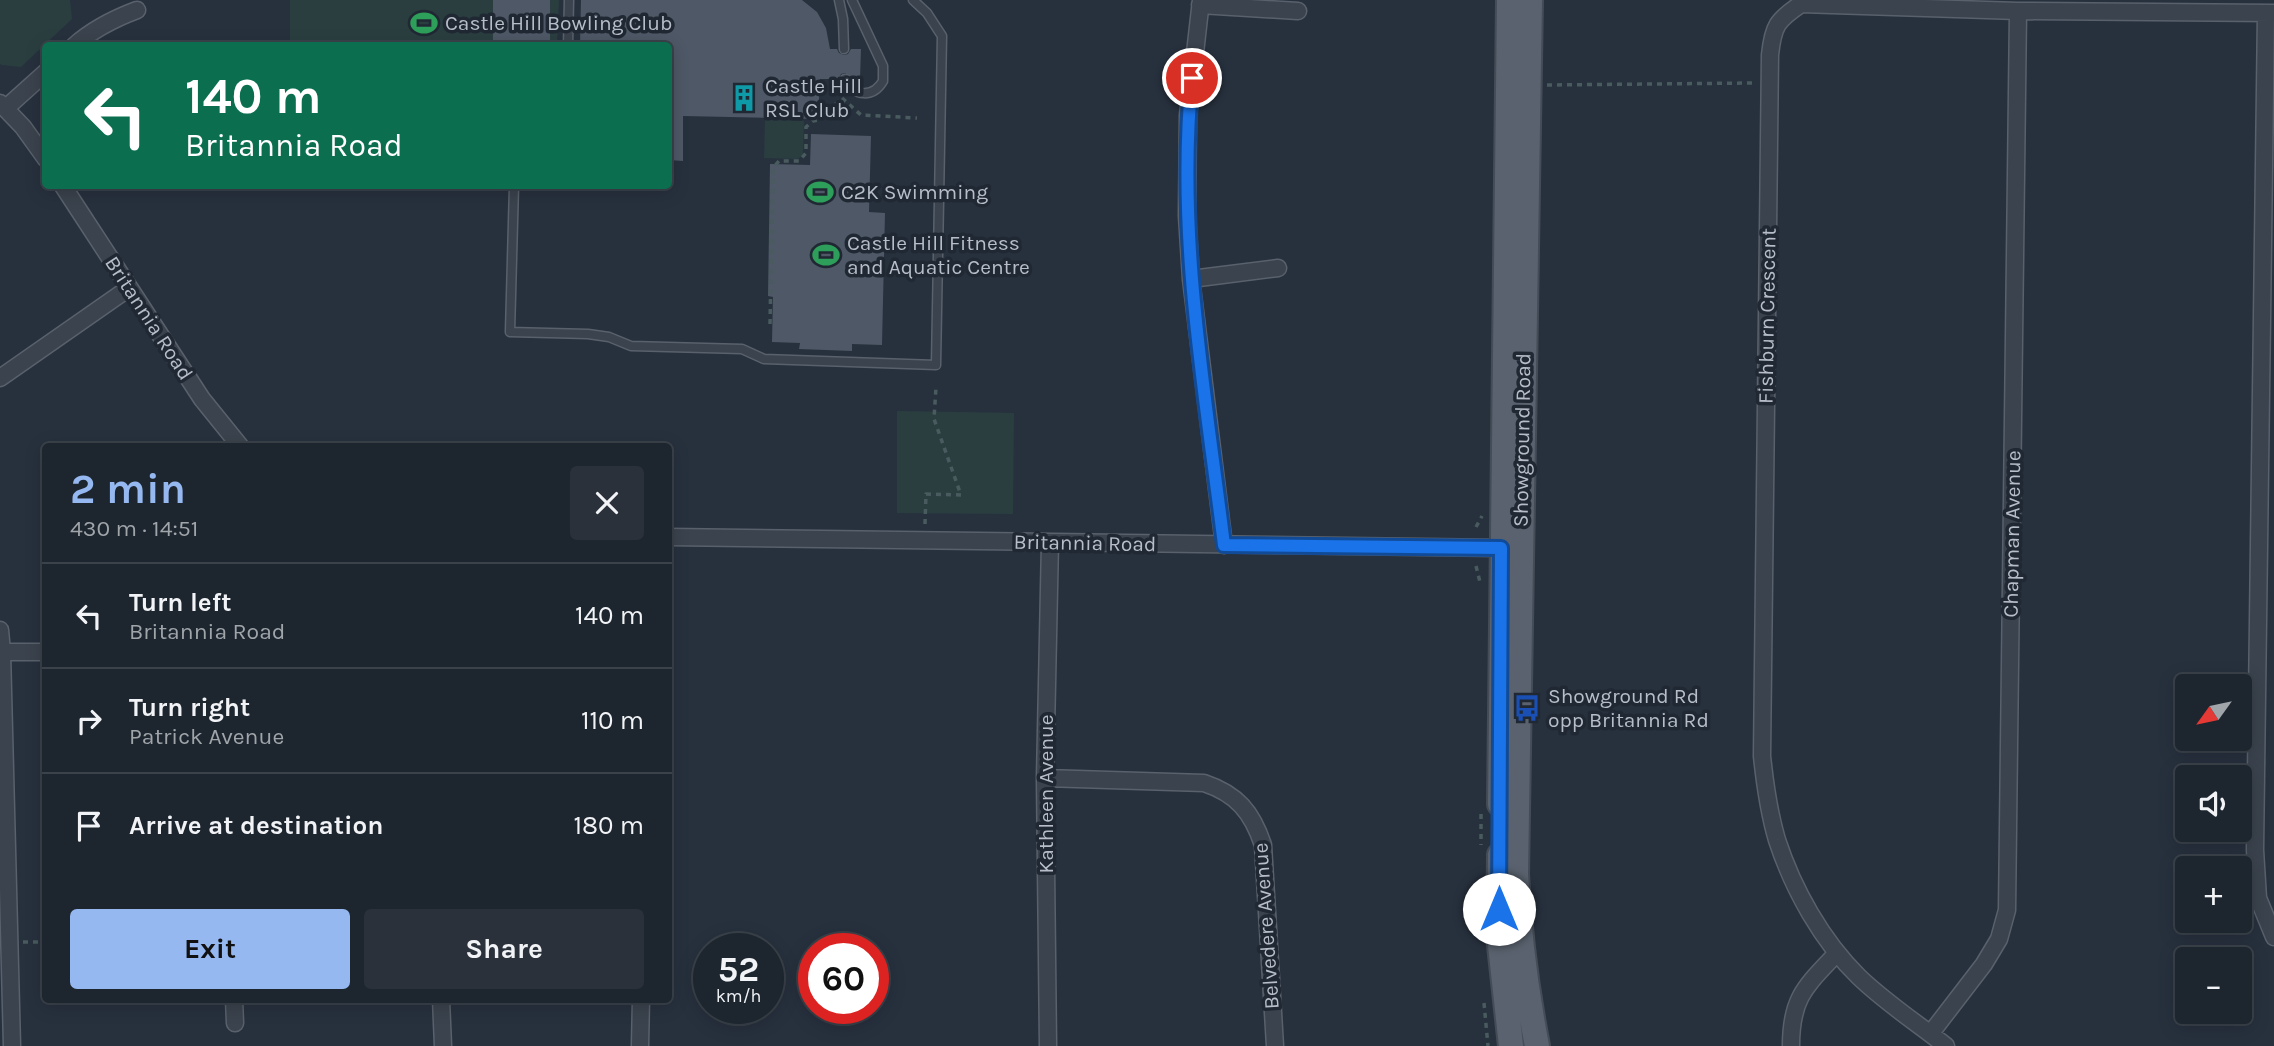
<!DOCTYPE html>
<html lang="en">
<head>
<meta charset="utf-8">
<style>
	:root { --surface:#1d252e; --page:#2a313a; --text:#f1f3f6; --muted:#a0a5aa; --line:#3b424a; --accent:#95b8f0 }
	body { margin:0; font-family:Karla,sans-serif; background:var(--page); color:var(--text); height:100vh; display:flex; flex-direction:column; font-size:26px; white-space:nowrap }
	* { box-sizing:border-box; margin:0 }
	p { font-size:23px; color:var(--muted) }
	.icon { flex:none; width:38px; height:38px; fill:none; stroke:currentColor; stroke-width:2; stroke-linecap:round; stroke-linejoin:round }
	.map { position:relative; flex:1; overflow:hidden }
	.panel { position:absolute; left:42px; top:443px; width:630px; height:560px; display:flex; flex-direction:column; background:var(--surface); border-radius:7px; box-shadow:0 4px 18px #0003,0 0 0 2px var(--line) }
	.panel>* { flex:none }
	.guide { position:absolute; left:42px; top:42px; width:630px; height:147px; border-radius:7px; box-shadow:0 4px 18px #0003,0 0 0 2px var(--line); background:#0b6e4f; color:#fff; overflow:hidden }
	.needle { width:46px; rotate:237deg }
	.buttons { position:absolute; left:2175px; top:674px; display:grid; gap:14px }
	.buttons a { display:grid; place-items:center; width:77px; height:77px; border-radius:7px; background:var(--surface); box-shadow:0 4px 18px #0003,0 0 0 2px var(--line); font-size:35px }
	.speed { position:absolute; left:693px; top:933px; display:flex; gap:14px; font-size:35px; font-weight:700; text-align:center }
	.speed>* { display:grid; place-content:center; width:91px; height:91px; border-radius:50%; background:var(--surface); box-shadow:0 4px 18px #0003,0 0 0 2px var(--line); line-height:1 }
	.speed small { font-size:18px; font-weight:400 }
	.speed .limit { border:10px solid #d22; background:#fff; color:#111 }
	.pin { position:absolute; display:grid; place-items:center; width:60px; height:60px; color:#fff; margin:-30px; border:4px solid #fff; border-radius:50%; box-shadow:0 2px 7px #0007 }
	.me { position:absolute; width:77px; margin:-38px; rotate:0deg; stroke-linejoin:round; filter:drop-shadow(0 0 5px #0008) }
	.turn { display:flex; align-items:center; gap:24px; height:147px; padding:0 28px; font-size:32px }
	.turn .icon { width:91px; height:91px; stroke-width:2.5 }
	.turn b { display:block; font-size:49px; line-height:60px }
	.round { display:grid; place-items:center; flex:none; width:74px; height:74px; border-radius:7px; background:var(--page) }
	.overview { display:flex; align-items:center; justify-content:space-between; height:119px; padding:0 28px }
	h1 { font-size:42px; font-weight:700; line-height:52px; color:var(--accent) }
	.primary-button { display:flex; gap:14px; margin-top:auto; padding:14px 28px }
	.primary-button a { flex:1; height:80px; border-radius:7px; background:var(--accent); color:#111; font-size:28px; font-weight:700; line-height:80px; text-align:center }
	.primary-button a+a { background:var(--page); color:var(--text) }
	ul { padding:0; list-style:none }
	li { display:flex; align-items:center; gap:21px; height:105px; padding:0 28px; border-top:2px solid var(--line) }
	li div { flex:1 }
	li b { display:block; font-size:26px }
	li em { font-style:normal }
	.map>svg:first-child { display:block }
</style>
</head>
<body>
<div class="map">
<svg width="2274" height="1046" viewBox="0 0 2274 1046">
	<rect width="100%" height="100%" fill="#27313e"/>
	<!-- green -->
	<path fill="#2a3e40" d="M 0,0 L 70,0 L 72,19 L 21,67 L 2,65 L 0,64 Z
		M 290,0 L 559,0 L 557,45 L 290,46 Z
		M 765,120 L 804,121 L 803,154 L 798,159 L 764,158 Z
		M 897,411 L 1014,413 L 1013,514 L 897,513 Z"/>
	<!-- building -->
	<path fill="#4e5866" d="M 493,0 L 550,0 L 550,46 L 493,46 Z
		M 581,0 L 802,0 L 817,12 L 826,28 L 830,49 L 837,49 L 839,53 L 844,55 L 848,54 L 851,49 L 861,49 L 860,79 L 853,79 L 845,73 L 841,74 L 839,79 L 820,79 L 818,119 L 683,116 L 683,161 L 668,160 L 668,46 L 580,46 Z
		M 811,134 L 871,136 L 869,212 L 885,213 L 882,345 L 852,344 L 852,351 L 799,349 L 800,343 L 772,342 L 773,297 L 768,296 L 770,164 L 810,165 Z"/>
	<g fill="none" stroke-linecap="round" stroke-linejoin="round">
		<defs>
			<path id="service" d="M 839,0 L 843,19 L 844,49
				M 568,46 L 569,0
				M 845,79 C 854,97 873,98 883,81 L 883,66 L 852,0
				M 514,186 L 510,332 L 588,334 L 609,337 L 631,346 L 742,349 L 764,359 L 936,365 L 942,36 L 927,13 L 913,0"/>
			<path id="minor" d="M 1201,0 L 1188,115 L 1187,216 L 1191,279 L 1224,545
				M 1200,5 L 1298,11
				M 2266,13 L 2255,850 L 2258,898 L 2274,937
				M 74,46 C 93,29 113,19 137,10
				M 0,103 L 23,127 L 46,159
				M 6,108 L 46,72
				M 63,186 L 202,399 L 240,446
				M 1191,279 L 1278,268
				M 0,378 L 129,288
				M 668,537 L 1501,548
				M 0,630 L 2,652 L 12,1046
				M 2,652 L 46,652
				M 1045,778 L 1204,783 C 1237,794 1252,812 1263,845 L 1275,1046
				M 234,999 L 235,1023
				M 441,999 L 443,1046
				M 1931,1033 L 1984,964 L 1999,939 L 2007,910 L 2018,11
				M 640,1046 L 641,999
				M 1048,1046 L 1045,778 L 1050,542
				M 1791,1046 C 1791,997 1806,986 1837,953
				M 1946,1046 C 1917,1023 1886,1003 1859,977 C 1822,941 1793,889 1777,840 C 1769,813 1765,785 1762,756 L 1770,55 C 1773,26 1777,20 1801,4 L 2018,11 L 2274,13"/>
			<path id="primary" d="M 1530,0 L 1516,874 C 1519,933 1526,989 1537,1046
				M 1500,804 L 1509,0
				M 1500,855 L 1499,936 L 1511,1046"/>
		</defs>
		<!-- service casing -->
		<use href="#service" stroke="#59616c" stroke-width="11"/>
		<!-- minor casing -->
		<use href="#minor" stroke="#59616c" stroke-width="19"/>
		<!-- primary casing -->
		<use href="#primary" stroke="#444c57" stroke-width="28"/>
		<!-- path -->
		<path stroke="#495b5e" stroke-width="3.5" stroke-dasharray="5 5" stroke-linecap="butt" d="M 1547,85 L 1753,83
			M 842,98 L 861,115 L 917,118
			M 770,324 L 773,168 L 779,161 L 799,161 L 806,153 L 806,127 L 813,121 L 818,120 L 842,98
			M 925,524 L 926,494 L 961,495 L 934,419 L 936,387
			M 1476,527 L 1482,516
			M 1476,566 L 1480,582
			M 1481,814 L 1481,845
			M 23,942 L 46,942
			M 1484,1003 L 1488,1046"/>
		<!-- service -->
		<use href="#service" stroke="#3b434e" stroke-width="8"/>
		<!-- minor -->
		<use href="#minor" stroke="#3b434e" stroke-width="16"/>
		<!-- primary -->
		<use href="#primary" stroke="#59626e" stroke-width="24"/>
	</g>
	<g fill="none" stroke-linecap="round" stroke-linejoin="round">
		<defs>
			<path id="route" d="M 1192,78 C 1176,234 1205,390 1224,545 L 1501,548 L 1499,909"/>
		</defs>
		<!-- route casing -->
		<use href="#route" stroke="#114b97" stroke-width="18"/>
		<!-- route -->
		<use href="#route" stroke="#1a73e8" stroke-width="12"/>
	</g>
	<!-- icons -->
	<defs>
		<symbol id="stadium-bare" viewBox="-9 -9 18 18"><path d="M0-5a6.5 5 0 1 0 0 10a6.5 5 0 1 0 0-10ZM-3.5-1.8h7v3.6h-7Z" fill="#2e9e5b" stroke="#202833" stroke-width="2.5" paint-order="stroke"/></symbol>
		<symbol id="building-bare" viewBox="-9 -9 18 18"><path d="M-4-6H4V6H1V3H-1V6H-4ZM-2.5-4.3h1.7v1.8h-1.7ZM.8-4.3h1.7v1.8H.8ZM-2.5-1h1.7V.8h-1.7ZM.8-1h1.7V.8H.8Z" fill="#0f9aa8" stroke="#202833" stroke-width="2.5" paint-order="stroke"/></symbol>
		<symbol id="bus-bare" viewBox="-9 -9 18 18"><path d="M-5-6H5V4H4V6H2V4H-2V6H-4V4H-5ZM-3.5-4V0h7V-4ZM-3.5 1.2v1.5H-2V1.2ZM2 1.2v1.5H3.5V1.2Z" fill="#1a4fb4" stroke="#202833" stroke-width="2.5" paint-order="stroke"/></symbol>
	</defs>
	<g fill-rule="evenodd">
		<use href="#stadium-bare" x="405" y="4" width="38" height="38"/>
		<use href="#building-bare" x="725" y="79" width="38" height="38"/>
		<use href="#stadium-bare" x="801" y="173" width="38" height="38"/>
		<use href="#stadium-bare" x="807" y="236" width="38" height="38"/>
		<use href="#bus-bare" x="1508" y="689" width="38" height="38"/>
	</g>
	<g text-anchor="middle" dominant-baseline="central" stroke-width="7" stroke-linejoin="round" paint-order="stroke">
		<!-- poi labels -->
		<g font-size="21" fill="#b7bec9" stroke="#202833" text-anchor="start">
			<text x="445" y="23">Castle Hill Bowling Club</text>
			<text x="765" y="86">Castle Hill<tspan x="765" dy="24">RSL Club</tspan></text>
			<text x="841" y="192">C2K Swimming</text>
			<text x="847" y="243">Castle Hill Fitness<tspan x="847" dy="24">and Aquatic Centre</tspan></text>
			<text x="1548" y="696">Showground Rd<tspan x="1548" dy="24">opp Britannia Rd</tspan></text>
		</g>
		<!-- street labels -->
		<g font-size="21" fill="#b7bec9" stroke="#202833">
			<text transform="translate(1767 316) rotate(-89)">Fishburn Crescent</text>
			<text transform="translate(149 318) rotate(57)">Britannia Road</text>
			<text transform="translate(1522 440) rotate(-89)">Showground Road</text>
			<text transform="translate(2012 534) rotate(-89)">Chapman Avenue</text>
			<text transform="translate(1085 543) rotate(1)">Britannia Road</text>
			<text transform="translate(1046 794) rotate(-90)">Kathleen Avenue</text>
			<text transform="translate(1266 926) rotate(-94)">Belvedere Avenue</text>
		</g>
	</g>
</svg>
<div class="buttons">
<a><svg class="needle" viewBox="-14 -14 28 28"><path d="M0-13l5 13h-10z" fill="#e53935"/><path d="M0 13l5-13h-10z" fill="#a0a5aa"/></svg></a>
<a><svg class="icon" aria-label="sound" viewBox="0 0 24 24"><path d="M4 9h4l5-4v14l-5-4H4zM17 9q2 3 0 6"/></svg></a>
<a>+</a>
<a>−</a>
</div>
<div class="speed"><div>52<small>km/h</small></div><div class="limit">60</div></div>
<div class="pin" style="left:1192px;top:78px;background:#d93025"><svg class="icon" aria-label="arrive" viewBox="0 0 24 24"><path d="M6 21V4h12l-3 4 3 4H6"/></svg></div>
<svg class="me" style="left:1499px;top:909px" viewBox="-20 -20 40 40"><circle r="19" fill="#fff"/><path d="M0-13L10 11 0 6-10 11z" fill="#1a73e8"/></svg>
<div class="guide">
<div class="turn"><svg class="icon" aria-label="left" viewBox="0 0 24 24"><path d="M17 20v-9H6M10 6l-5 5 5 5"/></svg><div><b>140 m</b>Britannia Road</div></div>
</div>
<section class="panel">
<div class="overview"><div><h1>2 min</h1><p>430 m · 14:51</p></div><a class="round"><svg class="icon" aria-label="close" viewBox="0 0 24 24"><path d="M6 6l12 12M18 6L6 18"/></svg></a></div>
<ul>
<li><svg class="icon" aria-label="left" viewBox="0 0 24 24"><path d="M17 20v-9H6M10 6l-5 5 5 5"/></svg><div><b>Turn left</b><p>Britannia Road</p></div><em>140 m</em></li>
<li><svg class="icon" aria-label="right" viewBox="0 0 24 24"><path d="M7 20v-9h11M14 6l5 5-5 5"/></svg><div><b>Turn right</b><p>Patrick Avenue</p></div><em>110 m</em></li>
<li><svg class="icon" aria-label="arrive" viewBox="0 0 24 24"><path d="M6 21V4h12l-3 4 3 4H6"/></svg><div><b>Arrive at destination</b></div><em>180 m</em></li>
</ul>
<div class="primary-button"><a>Exit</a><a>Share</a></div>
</section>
</div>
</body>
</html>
